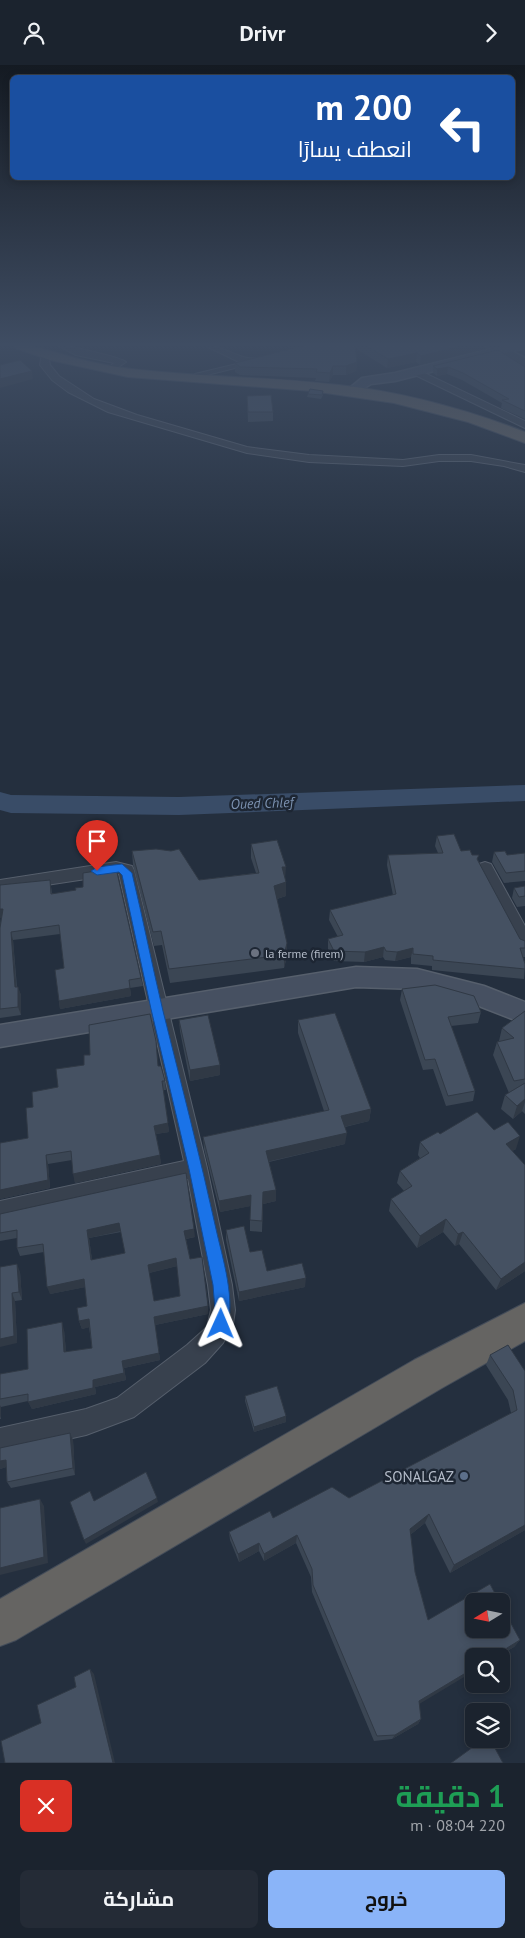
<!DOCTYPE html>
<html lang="ar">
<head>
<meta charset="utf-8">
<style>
	:root { --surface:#1b232e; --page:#242b36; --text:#f1f3f6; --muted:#a0a4aa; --line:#39404a; --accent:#8ab4f8 }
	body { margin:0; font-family:"PT Sans",Cairo,sans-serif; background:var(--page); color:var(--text); direction:rtl; height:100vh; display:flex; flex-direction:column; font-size:19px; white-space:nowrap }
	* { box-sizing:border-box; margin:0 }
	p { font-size:16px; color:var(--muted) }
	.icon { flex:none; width:28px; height:28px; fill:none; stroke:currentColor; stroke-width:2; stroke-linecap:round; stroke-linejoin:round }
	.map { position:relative; height:1698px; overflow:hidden; direction:ltr }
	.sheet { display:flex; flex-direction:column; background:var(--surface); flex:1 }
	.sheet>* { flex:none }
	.banner { position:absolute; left:10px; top:10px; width:505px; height:105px; border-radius:8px; box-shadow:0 2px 8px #0003,0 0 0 1px var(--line); direction:rtl; background:#1a4fa0; color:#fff; overflow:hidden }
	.needle { width:32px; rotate:260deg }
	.tools { position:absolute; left:465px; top:1528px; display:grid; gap:10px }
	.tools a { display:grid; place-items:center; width:45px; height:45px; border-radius:8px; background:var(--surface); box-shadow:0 2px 8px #0003,0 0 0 1px var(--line); font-size:25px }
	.pin { position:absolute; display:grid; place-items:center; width:42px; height:42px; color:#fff; margin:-51px -21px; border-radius:50% 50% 50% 0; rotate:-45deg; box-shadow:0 0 5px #0007 }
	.pin .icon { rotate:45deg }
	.me { position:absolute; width:55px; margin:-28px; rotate:1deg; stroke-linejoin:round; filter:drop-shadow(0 0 4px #0008) }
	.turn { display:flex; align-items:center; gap:18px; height:105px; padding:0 20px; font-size:22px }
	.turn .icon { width:65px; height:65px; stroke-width:2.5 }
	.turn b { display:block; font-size:35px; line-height:42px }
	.round { display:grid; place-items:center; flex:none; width:52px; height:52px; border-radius:8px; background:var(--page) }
	.overview { display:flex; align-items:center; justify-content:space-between; height:85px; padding:0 20px }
	h1 { font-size:30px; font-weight:700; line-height:38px; color:#1e9e55 }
	.cta { display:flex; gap:10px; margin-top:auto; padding:10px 20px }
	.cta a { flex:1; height:58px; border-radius:8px; background:var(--accent); color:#111; font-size:20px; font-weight:700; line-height:58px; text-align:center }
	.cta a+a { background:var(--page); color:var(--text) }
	header { display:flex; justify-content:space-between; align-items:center; height:65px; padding:0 20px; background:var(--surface); font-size:22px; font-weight:700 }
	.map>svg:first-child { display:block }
</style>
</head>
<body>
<header><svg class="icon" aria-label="forward" viewBox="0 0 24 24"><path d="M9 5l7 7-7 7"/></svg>Drivr<svg class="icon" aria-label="person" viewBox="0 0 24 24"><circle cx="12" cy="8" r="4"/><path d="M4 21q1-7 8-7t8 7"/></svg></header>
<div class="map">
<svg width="525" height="1698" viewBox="0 0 525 1698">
	<rect width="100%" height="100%" fill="#242f3e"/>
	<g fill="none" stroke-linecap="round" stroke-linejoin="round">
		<!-- river -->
		<path fill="#394c67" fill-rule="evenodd" d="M 525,720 L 525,736 L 179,750 L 11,748 L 0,745 L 0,727 L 11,730 L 179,732 Z"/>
		<defs>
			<path id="minor" d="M 57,280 C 66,280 120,292 126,297 L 114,305 L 109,302 L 114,298 L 76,290 Z
				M 204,280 C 224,280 242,297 258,293 L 263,296 L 195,313 L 195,309 L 241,298 Z
				M 42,288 L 48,288 L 50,300 L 59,311 L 94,334 L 137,350 L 247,382 L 309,390 L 403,395 L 439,390 L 471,390 L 519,399 L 525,400 L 525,407 L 504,401 L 471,396 L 439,396 L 403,401 L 309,397 L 247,388 L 108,347 L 68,327 L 52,315 L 40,300 Z
				M 416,304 L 525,356 L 525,363 L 413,309 L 413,305 Z
				M 116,797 L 132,801 L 134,805 L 207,1103 L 232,1220 L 235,1245 L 233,1259 L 223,1278 L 205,1298 L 134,1352 L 86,1370 L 0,1389 L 0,1363 L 86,1344 L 117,1333 L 187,1280 L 207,1262 L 211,1245 L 208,1220 L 188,1114 L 0,1156 L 0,1136 L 184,1096 L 119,809 L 0,827 L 0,815 Z
				M 485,797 L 491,799 L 525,861 L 525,885 L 519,883 L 477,803 L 479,799 Z"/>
			<path id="tertiary" d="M 485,280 L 500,280 L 525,293 L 525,302 Z"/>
			<path id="secondary" d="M 507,280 L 525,280 L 525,283 L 395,316 L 371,319 L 353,330 L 346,326 L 362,313 L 395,308 Z
				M 356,902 L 417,904 L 484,921 L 525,937 L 525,959 L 479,941 L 417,924 L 356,922 L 0,982 L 0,960 Z"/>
			<path id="trunk" d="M 13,280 C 31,280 44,284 61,289 C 84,296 108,301 131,304 C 200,312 270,312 339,320 C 403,327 465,344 525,367 L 525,378 L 468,357 L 394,338 L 312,326 L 128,312 L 50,295 L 15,283 Z
				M 525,1238 L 525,1276 L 442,1323 L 16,1575 L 0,1581 L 0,1534 L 414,1295 Z"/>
		</defs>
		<!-- minor casing -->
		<use href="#minor" stroke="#565f6c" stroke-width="2"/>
		<!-- tertiary casing -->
		<use href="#tertiary" stroke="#565f6c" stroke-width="3"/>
		<!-- secondary casing -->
		<use href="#secondary" stroke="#565f6c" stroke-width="3"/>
		<!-- trunk casing -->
		<use href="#trunk" stroke="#434c59" stroke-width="2"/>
		<!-- minor -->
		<use href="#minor" fill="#38414e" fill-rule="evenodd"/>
		<!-- tertiary -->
		<use href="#tertiary" fill="#38414e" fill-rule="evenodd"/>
		<!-- secondary -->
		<use href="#secondary" fill="#465061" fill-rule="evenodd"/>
		<!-- trunk -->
		<use href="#trunk" fill="#656462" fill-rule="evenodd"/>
	</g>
	<!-- wall -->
	<path fill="#3b4654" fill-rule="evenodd" d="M 286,280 L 485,280 L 484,284 L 420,300 L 416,297 L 387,303 L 355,283 L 357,297 L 356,306 L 346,310 L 333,310 L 329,317 L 315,316 L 316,313 L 240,310 L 235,307 L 235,298 L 291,284 Z
		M 433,301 L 525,302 L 525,354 L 501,343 L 502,338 L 462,315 L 447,309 L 437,311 L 433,308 Z
		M 323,326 L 323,330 L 321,334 L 307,332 L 308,329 Z
		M 247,331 L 273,347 L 273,356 L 248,357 Z
		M 437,771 L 461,786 L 472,790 L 478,795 L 520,874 L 525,876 L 525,892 L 523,892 L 525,899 L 524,914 L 432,905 L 432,901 L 411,899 L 411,892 L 395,896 L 385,895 L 383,892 L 364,897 L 334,896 L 328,884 L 328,874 L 338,872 L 329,855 L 330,845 L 393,830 L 387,800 L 388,790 L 438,788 L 435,781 Z
		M 251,779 L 285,815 L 286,831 L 277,834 L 287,891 L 284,903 L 170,918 L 162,880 L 154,881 L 133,800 L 132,786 L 199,815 L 256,808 L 251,793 Z
		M 494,787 L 507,790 L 525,788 L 525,816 L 504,818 L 492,797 Z
		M 50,815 L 52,828 L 141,913 L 143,921 L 130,923 L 131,931 L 60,944 L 59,936 L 64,903 L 60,869 L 13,875 L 17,922 L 21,930 L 21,950 L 0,953 L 0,863 L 1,852 L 0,853 L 0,820 Z
		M 525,821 L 525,841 L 517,842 L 512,833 L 514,823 Z
		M 402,924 L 481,947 L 478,958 L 451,961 L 475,1026 L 473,1036 L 446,1041 L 433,1004 L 423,1005 L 400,935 Z
		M 525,946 L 525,1049 L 522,1046 L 513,1054 L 501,1044 L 505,1030 L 509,1028 L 493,990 L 497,977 L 499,976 L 502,963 Z
		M 179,955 L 220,1000 L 220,1010 L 190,1016 L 180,966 Z
		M 298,955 L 371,1044 L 369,1056 L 345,1062 L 345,1079 L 269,1097 L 276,1125 L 276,1136 L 263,1139 L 262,1167 L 250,1166 L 250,1141 L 220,1147 L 204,1084 L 203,1072 L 324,1046 L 298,968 Z
		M 158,1001 L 165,1016 L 166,1025 L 163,1025 L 169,1067 L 156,1069 L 161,1099 L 75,1118 L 72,1095 L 48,1099 L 50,1123 L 0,1134 L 0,1078 L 28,1073 L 33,1042 L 58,1022 Z
		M 494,1065 L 516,1084 L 512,1086 L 525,1100 L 525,1206 L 496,1225 L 459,1179 L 455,1181 L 443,1167 L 417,1183 L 389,1146 L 391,1134 L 404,1126 L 397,1118 L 400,1106 L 420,1093 L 418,1090 L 420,1077 L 440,1069 Z
		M 0,1149 L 195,1172 L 186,1174 L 190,1194 L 208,1249 L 155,1260 L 160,1295 L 124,1303 L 126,1315 L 95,1322 L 96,1329 L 32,1344 L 28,1336 L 1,1342 L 1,1354 L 0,1354 L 0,1309 L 28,1304 L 64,1265 L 66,1287 L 92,1283 L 89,1262 L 82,1264 L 79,1256 L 87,1241 L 85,1222 L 50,1229 L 44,1187 L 20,1191 L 17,1183 L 17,1173 L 0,1176 ZM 121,1167 L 125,1188 L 92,1195 L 89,1173 ZM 177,1201 L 180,1231 L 154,1236 L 149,1208 Z
		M 226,1165 L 250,1187 L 267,1206 L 305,1222 L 239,1236 L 226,1175 Z
		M 0,1202 L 20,1207 L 22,1235 L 15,1236 L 17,1278 Z
		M 490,1290 L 525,1306 L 525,1465 L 450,1508 L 425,1458 L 410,1470 L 415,1507 L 428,1555 L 520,1575 L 514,1582 L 419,1638 L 421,1654 L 418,1659 L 392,1674 L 374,1676 L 312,1527 L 311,1512 L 296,1478 L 264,1496 L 259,1486 L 239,1497 L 230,1475 L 229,1467 L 273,1453 L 349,1433 L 511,1348 L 508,1335 L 486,1300 Z
		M 245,1331 L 286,1357 L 254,1367 L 245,1336 Z
		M 70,1368 L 73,1375 L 75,1410 L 11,1423 L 7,1417 L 6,1402 L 0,1404 L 0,1383 Z"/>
	<!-- shaded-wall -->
	<path fill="#303945" d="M 292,280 L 308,280 L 292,284 Z
		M 465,280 L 485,280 L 484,284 L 420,300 L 421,291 Z
		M 417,288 L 416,297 L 387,303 L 388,294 Z
		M 357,297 L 356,306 L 346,310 L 346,301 Z
		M 333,301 L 333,310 L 329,317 L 330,308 Z
		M 448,302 L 447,309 L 437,311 L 437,304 Z
		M 32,306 L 33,314 L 0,323 L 0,314 Z
		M 282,802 L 286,802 L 285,815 Z
		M 286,817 L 286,831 L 273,835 L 274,821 Z
		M 0,844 L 3,844 L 5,852 L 0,853 Z
		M 11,867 L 13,875 L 17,930 L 15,922 Z
		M 287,878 L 287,891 L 284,903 L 284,890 Z
		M 384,882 L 383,892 L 364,897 L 365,887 Z
		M 413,883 L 411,892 L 395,896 L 397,887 Z
		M 18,922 L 21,930 L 21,950 L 18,942 Z
		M 130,923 L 131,931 L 60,944 L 59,936 Z
		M 220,1000 L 220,1010 L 190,1016 L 190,1005 Z
		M 525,1034 L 525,1037 L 522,1046 L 513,1054 L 517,1041 Z
		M 371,1044 L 369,1056 L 339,1063 L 341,1051 Z
		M 168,1058 L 169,1067 L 156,1069 L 154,1061 Z
		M 347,1068 L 345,1079 L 266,1097 L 266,1086 Z
		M 520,1071 L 516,1084 L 502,1092 L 506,1079 Z
		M 46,1090 L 48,1099 L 50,1123 L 0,1134 L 0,1125 Z
		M 160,1090 L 161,1099 L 75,1118 L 73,1109 Z
		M 276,1125 L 276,1136 L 263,1139 L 262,1167 L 263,1127 Z
		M 251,1130 L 251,1141 L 220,1147 L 219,1136 Z
		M 446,1154 L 443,1167 L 417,1183 L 420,1171 Z
		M 119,1158 L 121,1166 L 89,1173 L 93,1203 L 91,1195 L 87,1165 Z
		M 194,1164 L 195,1172 L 185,1174 L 184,1166 Z
		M 463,1167 L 459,1179 L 455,1181 L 458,1169 Z
		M 176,1193 L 177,1201 L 149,1208 L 148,1200 Z
		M 525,1197 L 525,1206 L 496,1225 L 501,1214 Z
		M 17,1199 L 20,1207 L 22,1235 L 19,1227 Z
		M 306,1213 L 305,1222 L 239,1236 L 239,1227 Z
		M 84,1214 L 86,1222 L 50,1229 L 47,1222 Z
		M 12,1228 L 15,1236 L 17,1278 L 0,1282 L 0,1274 Z
		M 208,1241 L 208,1249 L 155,1260 L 160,1295 L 124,1303 L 126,1315 L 95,1322 L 96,1329 L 32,1344 L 28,1337 L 93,1315 L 122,1296 L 154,1252 Z
		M 89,1254 L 91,1262 L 82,1264 L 79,1256 Z
		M 62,1257 L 64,1265 L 67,1295 L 64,1287 Z
		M 0,1340 L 1,1342 L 1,1354 L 0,1351 Z
		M 286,1351 L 286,1357 L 254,1367 L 254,1362 Z
		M 70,1368 L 73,1375 L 75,1410 L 73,1403 Z
		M 6,1395 L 10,1401 L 0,1404 L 0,1396 Z
		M 157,1433 L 158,1437 L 86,1479 L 84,1475 Z
		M 40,1434 L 44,1441 L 48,1498 L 0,1510 L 0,1503 Z
		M 429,1449 L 425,1458 L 406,1473 L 410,1464 Z
		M 525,1460 L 525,1465 L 450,1508 L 454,1500 Z
		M 297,1470 L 296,1478 L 264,1496 L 264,1489 Z
		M 259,1478 L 259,1486 L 239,1497 L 238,1489 Z
		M 520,1575 L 514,1582 L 498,1591 L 494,1591 Z
		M 474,1603 L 474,1606 L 416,1641 L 419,1636 Z
		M 90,1604 L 94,1609 L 115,1698 L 113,1698 Z
		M 421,1654 L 418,1659 L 392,1674 L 395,1670 Z"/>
	<!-- building -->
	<path fill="#455162" stroke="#303945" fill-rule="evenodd" d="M 306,280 L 355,280 L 357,297 L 346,301 L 333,301 L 330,308 L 316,307 L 317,304 L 240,302 L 235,298 Z
		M 365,280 L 465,280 L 421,291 L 417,288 L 388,294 Z
		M 498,285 L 525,302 L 525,346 L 502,335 L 509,334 L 463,308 L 448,302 L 437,304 L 433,301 Z
		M 20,295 L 32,306 L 0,314 L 0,300 Z
		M 310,324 L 323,326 L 322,330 L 308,329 Z
		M 271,330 L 273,347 L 248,347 L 247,331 Z
		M 454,769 L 461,786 L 470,785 L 472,790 L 479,790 L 477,794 L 520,874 L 525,876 L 525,883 L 520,883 L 525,899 L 525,904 L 433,895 L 433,891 L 413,889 L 413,883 L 397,887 L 386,886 L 384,882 L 365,887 L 334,886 L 328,874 L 343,870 L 330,845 L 396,829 L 388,790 L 443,788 L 437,771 Z
		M 277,775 L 286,802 L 282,802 L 286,817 L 274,821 L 287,878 L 284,890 L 169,904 L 161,866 L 153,867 L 132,786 L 156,784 L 171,786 L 179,784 L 199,815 L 259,808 L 251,779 Z
		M 505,786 L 507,790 L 525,788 L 525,806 L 506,808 L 494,787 Z
		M 116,803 L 141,913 L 129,915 L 130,923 L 59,936 L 55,905 L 64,903 L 59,860 L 11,867 L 15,922 L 18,922 L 18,942 L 0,944 L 0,863 L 3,844 L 0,844 L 0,820 L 50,815 L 51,829 L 76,825 L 75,823 L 83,822 L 83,808 Z
		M 525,821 L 525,831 L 519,832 L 514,823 Z
		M 435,920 L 474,931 L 481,947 L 448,952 L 475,1026 L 448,1031 L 435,994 L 425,995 L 402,924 Z
		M 525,946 L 525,1014 L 514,1016 L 497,977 L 514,973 L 502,963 Z
		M 335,948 L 371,1044 L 341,1051 L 347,1068 L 266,1086 L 276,1125 L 263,1127 L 262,1156 L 250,1155 L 251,1130 L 219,1136 L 203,1072 L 329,1045 L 298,955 Z
		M 150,949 L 156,976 L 158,1001 L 161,1001 L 165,1016 L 162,1016 L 168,1058 L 154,1061 L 160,1090 L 73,1109 L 71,1086 L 46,1090 L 48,1115 L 0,1125 L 0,1078 L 28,1073 L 26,1043 L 33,1042 L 32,1027 L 58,1022 L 56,1004 L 84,1000 L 84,990 L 90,990 L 89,960 Z
		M 208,950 L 220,1000 L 190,1005 L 179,955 Z
		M 525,1018 L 525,1034 L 517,1041 L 505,1030 Z
		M 477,1047 L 494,1065 L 508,1057 L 520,1071 L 506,1079 L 525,1100 L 525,1197 L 501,1214 L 463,1167 L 458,1169 L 446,1154 L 420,1171 L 391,1134 L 412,1121 L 400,1106 L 429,1088 L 420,1077 L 438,1067 L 440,1069 Z
		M 186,1108 L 194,1164 L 184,1166 L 190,1194 L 202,1192 L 208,1241 L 154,1252 L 159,1288 L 122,1296 L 124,1308 L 93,1315 L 93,1323 L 28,1337 L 28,1329 L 0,1334 L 0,1309 L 28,1304 L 27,1264 L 62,1257 L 64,1287 L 92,1283 L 89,1254 L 79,1256 L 77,1243 L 87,1241 L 84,1214 L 47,1222 L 43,1179 L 17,1183 L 17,1165 L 0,1168 L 0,1149 ZM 119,1158 L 125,1188 L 91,1195 L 87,1165 ZM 176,1193 L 180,1231 L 154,1236 L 148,1200 Z
		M 244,1161 L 250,1187 L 262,1185 L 267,1206 L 302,1198 L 306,1213 L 239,1227 L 226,1165 Z
		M 17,1199 L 19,1227 L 12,1228 L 14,1271 L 0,1274 L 0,1202 Z
		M 508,1280 L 525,1306 L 525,1460 L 454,1500 L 429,1449 L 410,1464 L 415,1507 L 428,1555 L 490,1519 L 499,1536 L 474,1536 L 474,1564 L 501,1564 L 501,1540 L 520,1575 L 494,1591 L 474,1591 L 474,1603 L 419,1636 L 421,1654 L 395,1670 L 377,1671 L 313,1520 L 312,1504 L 297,1470 L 264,1489 L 259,1478 L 238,1489 L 229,1467 L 270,1446 L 273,1453 L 332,1422 L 349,1433 L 517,1345 L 513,1325 L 490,1290 Z
		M 277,1321 L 286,1351 L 254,1362 L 245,1331 Z
		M 70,1368 L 73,1403 L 7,1417 L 6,1395 L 0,1396 L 0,1383 Z
		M 146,1407 L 157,1433 L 84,1475 L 70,1437 L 90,1426 L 94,1436 Z
		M 40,1434 L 44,1492 L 0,1503 L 0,1443 Z
		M 90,1604 L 113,1698 L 5,1698 L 1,1676 L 41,1658 L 37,1640 L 76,1622 L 74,1612 Z
		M 484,1674 L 490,1674 L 503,1698 L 451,1698 Z"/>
	<!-- sky -->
	<linearGradient id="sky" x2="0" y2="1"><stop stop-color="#141a22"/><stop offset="0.54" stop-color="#3f4d63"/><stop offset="1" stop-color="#3f4d63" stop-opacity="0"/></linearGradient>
	<rect width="525" height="518" fill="url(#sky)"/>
	<!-- route -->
	<path fill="#1a73e8" stroke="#114b97" d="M 122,799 L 132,808 C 143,854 152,900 163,946 C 181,1018 200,1091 216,1164 C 222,1191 237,1238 226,1265 L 221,1267 L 216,1265 L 213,1259 L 215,1245 L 213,1220 L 189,1104 L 151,944 L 122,810 L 119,807 L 97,810 L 91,806 L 97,802 Z"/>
	<!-- markers -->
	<circle fill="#6b7280" stroke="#1d2633" stroke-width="2" cx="255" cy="888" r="5"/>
	<circle fill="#5c6f8a" stroke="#1d2633" stroke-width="2" cx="464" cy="1411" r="5"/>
	<g text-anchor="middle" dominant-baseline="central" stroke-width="5" stroke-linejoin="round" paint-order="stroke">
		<!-- poi labels -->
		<g font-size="12" fill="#b4bcc9" stroke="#1d2633" text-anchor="start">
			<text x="265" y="888">la ferme (firem)</text>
		</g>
		<!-- water labels -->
		<g font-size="14" font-style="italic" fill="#7c92b1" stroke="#1d2633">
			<text transform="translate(262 738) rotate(-2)">Oued Chlef</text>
		</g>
		<!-- near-poi labels -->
		<g font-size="15" fill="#b4bcc9" stroke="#1d2633" text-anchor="end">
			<text x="454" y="1411">SONALGAZ</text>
		</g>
	</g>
</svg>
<div class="tools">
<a><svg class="needle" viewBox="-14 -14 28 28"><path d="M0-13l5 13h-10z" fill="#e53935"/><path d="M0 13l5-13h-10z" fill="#a0a4aa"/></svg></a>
<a><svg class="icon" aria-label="search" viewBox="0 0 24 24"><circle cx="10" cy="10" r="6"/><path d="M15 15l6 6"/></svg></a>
<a><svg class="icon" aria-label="layers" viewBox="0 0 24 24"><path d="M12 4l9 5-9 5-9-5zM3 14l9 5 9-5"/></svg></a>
</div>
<div class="pin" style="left:97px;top:806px;background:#d93025"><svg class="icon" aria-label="arrive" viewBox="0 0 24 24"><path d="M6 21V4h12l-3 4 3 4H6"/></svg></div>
<svg class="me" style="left:221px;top:1259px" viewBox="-20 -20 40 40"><path d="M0-17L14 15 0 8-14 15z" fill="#1a73e8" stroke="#fff" stroke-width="4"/></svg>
<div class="banner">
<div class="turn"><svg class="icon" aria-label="left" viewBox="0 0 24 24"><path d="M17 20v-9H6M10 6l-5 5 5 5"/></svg><div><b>200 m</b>انعطف يسارًا</div></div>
</div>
</div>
<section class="sheet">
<div class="overview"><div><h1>1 دقيقة</h1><p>220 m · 08:04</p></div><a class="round" style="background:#d93025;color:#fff"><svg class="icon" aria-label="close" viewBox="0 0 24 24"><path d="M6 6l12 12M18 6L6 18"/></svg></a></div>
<div class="cta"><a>خروج</a><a>مشاركة</a></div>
</section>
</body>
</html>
